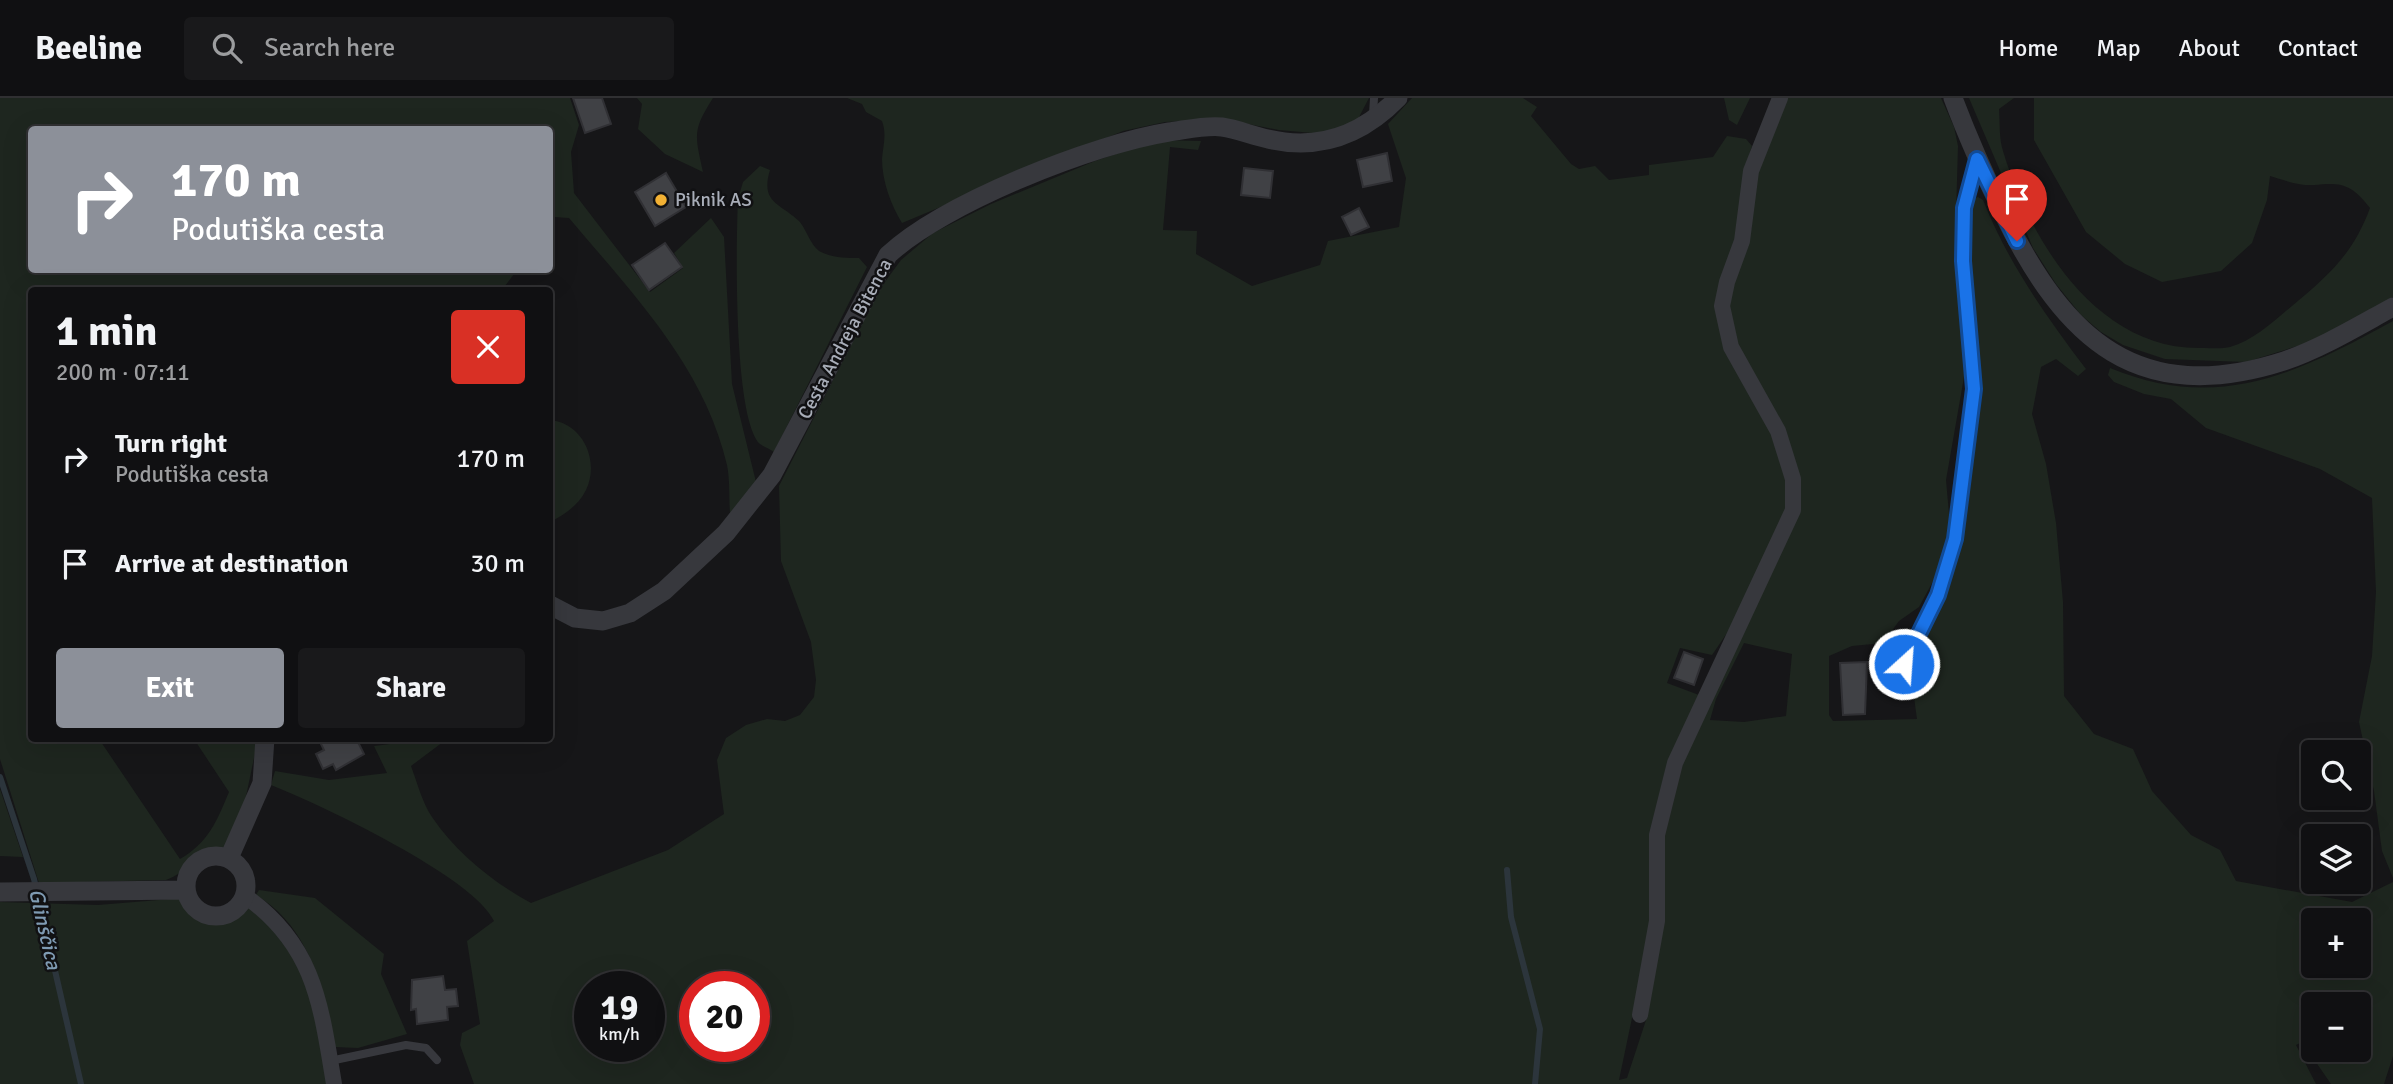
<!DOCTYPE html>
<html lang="en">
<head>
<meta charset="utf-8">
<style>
	:root { --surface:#101012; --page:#19191b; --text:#f1f3f6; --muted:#9c9d9f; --line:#303032; --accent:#8c9099 }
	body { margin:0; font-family:Signika,sans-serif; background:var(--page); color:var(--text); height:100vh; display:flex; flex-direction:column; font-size:26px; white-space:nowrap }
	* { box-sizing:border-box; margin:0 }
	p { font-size:23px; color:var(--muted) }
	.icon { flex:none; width:38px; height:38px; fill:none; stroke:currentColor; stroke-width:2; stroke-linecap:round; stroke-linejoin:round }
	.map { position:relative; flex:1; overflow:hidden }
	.panel { position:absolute; left:28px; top:189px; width:525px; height:455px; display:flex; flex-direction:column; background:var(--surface); border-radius:7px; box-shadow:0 7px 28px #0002,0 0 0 2px var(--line) }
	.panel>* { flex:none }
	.hud { position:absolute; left:28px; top:28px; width:525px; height:147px; border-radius:7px; box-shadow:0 7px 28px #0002,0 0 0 2px var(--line); background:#8c9099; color:#fff; overflow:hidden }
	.buttons { position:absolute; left:2301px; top:642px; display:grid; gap:14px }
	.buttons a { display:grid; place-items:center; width:70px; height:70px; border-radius:7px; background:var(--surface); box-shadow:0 7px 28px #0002,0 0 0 2px var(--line); font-size:35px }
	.speed { position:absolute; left:574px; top:873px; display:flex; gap:14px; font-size:35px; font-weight:700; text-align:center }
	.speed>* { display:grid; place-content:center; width:91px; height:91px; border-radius:50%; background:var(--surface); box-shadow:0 7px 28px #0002,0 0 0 2px var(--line); line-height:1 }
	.speed small { font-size:18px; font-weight:400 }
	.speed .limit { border:10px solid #d22; background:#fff; color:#111 }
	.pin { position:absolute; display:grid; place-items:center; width:60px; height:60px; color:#fff; margin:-72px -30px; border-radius:50% 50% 50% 0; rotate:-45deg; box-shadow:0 0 7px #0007 }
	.pin .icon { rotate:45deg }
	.me { position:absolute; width:77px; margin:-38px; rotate:26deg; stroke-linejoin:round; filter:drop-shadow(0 0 5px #0008) }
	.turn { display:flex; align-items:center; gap:24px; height:147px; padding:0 28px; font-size:32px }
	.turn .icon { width:91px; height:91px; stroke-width:2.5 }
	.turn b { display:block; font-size:49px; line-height:60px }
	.round { display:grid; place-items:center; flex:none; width:74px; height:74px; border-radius:7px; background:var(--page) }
	.headline { display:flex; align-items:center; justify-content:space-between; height:119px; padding:0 28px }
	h1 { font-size:42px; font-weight:700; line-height:52px }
	.primary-button { display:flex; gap:14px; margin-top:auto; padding:14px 28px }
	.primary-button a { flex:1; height:80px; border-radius:7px; background:var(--accent); color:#fff; font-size:28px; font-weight:700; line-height:80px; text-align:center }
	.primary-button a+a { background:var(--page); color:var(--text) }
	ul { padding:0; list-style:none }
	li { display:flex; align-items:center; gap:21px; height:105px; padding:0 28px }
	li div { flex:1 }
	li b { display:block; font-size:26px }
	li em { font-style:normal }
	header { display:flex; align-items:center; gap:42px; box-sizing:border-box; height:98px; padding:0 35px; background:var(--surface); border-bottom:2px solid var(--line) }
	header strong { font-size:33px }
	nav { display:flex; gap:38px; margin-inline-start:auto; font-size:24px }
	.search { width:490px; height:63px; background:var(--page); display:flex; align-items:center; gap:18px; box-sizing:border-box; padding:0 24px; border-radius:7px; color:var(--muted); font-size:26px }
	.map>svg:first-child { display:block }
</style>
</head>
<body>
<header>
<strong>Beeline</strong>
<div class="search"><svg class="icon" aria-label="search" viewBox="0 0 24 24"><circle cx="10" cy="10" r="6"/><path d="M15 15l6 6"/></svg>Search here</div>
<nav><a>Home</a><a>Map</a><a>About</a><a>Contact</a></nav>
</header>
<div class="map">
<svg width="2393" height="986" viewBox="0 0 2393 986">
	<rect width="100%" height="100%" fill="#161618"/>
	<!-- green -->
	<path fill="#1e261f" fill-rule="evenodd" d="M 0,0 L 570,0 L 579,27 L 571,54 L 574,95 L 650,194 L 683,170 L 674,155 L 711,120 L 724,139 L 732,286 L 756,384 L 730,416 C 729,400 730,382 727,367 C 704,268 632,195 569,120 L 554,119 L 550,125 L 550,32 L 32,32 L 32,172 L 517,172 L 502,192 L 32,192 L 32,529 L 27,532 L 32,540 L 32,640 L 99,641 L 180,761 C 208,745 217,723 229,694 L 194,641 L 258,641 L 244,708 L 223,752 C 197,753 189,774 166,782 L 39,785 L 0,661 Z
		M 637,0 L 713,0 C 692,33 695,37 703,74 L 665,56 L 638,31 L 642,6 Z
		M 847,0 L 1369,0 L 1357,23 L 1324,36 L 1279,32 L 1223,21 L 1165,24 L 1123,33 L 902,125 C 891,107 882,83 882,61 C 883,47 887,37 882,23 L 866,14 L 862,6 Z
		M 1412,0 L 1523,0 L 1537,9 L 1531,18 L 1571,66 L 1579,71 L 1595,68 L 1609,82 L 1649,77 L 1649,67 L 1713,59 L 1727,38 L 1746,41 L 1752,48 L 1744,75 L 1738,137 L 1722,186 L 1718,213 L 1725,247 L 1772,325 L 1789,378 L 1790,411 L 1736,522 L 1712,557 L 1680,550 L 1667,585 L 1699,597 L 1673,654 L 1657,715 L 1652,747 L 1653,820 L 1619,982 L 1627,980 L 1647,919 L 1644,906 L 1648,882 L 1663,826 L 1659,763 L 1672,687 L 1698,618 L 1798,410 C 1798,380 1794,350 1780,323 C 1766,298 1747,275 1736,249 C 1718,206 1737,182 1749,142 C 1754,122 1752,99 1756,79 C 1761,50 1773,25 1786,0 L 1941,0 L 1954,29 L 1958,48 L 1956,116 L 1965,237 L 1964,279 L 1946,382 L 1950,427 L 1938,474 L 1919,509 L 1899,523 L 1883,545 L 1852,548 L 1829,558 L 1829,617 L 1833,623 L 1917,621 L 1913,592 L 1915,569 L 1922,544 L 1954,473 L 1970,377 L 1977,295 L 1968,150 L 1969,113 L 1973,101 L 1978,99 L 1983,102 C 2008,165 2046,218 2086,271 L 2078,278 L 2056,261 L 2041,269 L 2032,316 L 2046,366 L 2056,425 L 2063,504 L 2064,598 L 2094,636 L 2133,651 L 2152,693 L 2191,737 L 2220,752 L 2236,783 L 2352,804 L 2393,784 L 2393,958 L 2384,986 L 2331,986 L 2302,944 L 2296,947 L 2316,986 L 474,986 L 460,947 L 462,935 L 480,926 L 467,843 L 494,823 C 474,779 319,706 271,687 L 275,673 L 329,682 L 387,675 L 374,648 L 398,645 L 404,641 L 447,641 L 411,668 C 417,684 422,704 432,719 C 456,755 494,785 531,805 L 668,752 L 724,716 L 717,662 L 726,640 L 746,627 L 767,621 L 785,623 L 800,617 L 814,599 L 816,582 L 811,544 L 781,463 L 779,388 L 879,192 L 901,162 L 933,135 L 991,106 L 1095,63 L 1158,42 L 1201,43 L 1198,52 L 1170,49 L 1163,132 L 1197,133 L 1196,156 L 1252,188 L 1320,167 L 1328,143 L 1399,129 L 1406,80 L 1388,26 ZM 1744,545 L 1792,556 L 1786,618 L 1744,624 L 1710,622 L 1716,601 ZM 2314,822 L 2359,822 L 2359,868 L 2314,868 ZM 590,889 L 649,889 L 649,948 L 590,948 ZM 695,889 L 754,889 L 754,948 L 695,948 ZM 2314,906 L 2359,906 L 2359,952 L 2314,952 Z
		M 1724,0 L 1750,0 L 1737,27 L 1729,22 Z
		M 1969,0 L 2014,0 L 1999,11 C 2000,25 1999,41 2003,53 C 2030,143 2098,254 2204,250 C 2212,250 2222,251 2230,249 C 2253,243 2274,223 2292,208 C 2329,177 2353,156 2370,110 C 2352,86 2341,84 2314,87 C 2300,88 2283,82 2270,78 L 2267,102 L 2252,145 L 2221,173 L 2162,184 L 2125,166 L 2086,134 L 2034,42 L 2034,0 L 2393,0 L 2393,199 L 2320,241 L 2246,264 L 2165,261 L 2123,247 L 2101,234 L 2081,217 L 2056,186 L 2033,150 Z
		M 760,68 L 770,72 C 760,105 780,105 799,123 C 807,132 811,149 821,154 C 833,160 846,160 859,160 L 867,169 L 774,354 C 770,351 764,349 760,346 C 733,320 736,143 738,101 L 743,84 Z
		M 2393,223 L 2393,780 L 2382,753 L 2374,693 L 2359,624 L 2372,558 L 2376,494 L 2372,400 L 2320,371 L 2206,330 L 2171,301 L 2144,296 L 2114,284 L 2108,277 L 2110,270 C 2219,315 2298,275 2393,223 Z
		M 550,322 C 583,325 600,363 586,392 C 578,408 564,417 550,424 Z
		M 0,691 L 23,759 L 0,758 Z
		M 259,792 L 315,800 L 384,856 L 381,876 L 407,936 L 358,950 L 335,949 C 324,892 310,829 256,797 Z
		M 183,800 C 204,828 220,830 248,809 L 289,846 L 311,897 L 328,986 L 0,986 L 0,804 L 98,807 Z"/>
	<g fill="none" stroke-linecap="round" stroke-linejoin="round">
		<!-- stream -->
		<path stroke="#2c353c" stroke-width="6" d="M 0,679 L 34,781 L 81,986
			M 1507,772 L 1511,819 L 1540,931 L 1535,986"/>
	</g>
	<!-- building -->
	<path fill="#404145" stroke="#303034" stroke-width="2" d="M 573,0 L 602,0 L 611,26 L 585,35 Z
		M 1387,55 L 1392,83 L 1363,89 L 1357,62 Z
		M 1244,70 L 1273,73 L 1270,100 L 1241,97 Z
		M 666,75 L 686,109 L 655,128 L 635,94 Z
		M 1359,110 L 1369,129 L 1351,137 L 1342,119 Z
		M 665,145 L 682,169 L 649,192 L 632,167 Z
		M 1684,554 L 1703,561 L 1694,587 L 1674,580 Z
		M 1867,564 L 1865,616 L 1843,617 L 1840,565 Z
		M 318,640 L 356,640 L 364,656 L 336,672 L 333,666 L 323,671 L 316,656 L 324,652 Z
		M 443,878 L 445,892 L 456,891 L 458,908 L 447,909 L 448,922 L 417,926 L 416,911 L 411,912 L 412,882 Z"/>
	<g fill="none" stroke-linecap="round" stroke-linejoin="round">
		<!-- service -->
		<path stroke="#37383d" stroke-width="8" d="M 1373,17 L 1374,0
			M 1904,566 L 1938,497 L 1955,441 L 1974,291 L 1963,163 L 1964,110 L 1976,63
			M 330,963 L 406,947 L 426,950 L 437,962"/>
		<!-- minor -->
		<path stroke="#37383d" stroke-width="16" d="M 245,798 C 315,847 321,908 334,986
			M 1640,917 L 1657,823 L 1657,737 L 1675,665 L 1793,412 L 1793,381 L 1778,333 L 1731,249 L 1722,208 L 1727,184 L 1742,143 L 1751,73 L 1780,0"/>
		<!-- tertiary -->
		<path stroke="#37383d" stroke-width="19" d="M 1953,0 C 1968,40 1985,78 2004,117 C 2065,241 2138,310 2284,263 C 2322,250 2358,228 2393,209
			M 550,507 L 575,520 L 603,523 L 630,515 L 664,493 L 726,435 L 772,377 L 888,157 C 944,105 1093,46 1169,34 C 1185,32 1206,27 1222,29 C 1237,31 1253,38 1268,41 C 1319,53 1362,37 1398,0
			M186 788a30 30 0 1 1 60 0a30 30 0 1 1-60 0Z
			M 229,760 L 262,685 L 265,640
			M 0,794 L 186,792"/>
	</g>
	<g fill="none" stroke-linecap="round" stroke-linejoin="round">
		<defs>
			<path id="route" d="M 1904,566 L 1938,497 L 1955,441 L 1974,291 L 1963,163 L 1964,110 L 1977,61 L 2017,143"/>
		</defs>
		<!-- route casing -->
		<use href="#route" stroke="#114b97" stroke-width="18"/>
		<!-- route -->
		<use href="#route" stroke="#1a73e8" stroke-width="12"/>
	</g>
	<!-- markers -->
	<circle fill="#f2b134" stroke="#111113" stroke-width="2.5" cx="661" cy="102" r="7"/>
	<g text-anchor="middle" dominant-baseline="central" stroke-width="5" stroke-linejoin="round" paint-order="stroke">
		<!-- poi labels -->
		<g font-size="19" fill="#a8adb8" stroke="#111113" text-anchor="start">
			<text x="675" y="102">Piknik AS</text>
		</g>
		<!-- street labels -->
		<g font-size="19" fill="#a8adb8" stroke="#111113">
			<text transform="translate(845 241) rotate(-62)">Cesta Andreja Bitenca</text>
		</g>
		<!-- water labels -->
		<g font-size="21" font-style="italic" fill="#7f9bb3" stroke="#111113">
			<text transform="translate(45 831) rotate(77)">Glinščica</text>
		</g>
	</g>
</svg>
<div class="buttons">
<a><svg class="icon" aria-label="search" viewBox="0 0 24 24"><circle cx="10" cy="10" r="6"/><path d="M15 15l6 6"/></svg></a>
<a><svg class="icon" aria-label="layers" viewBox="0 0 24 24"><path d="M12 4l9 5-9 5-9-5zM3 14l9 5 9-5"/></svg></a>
<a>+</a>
<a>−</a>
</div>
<div class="speed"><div>19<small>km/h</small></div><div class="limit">20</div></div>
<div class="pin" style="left:2017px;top:143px;background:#d93025"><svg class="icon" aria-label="arrive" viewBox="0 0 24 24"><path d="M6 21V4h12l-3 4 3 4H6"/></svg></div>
<svg class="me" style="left:1904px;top:566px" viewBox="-20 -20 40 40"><circle r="17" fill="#1a73e8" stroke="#fff" stroke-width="3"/><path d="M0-11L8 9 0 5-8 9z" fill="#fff"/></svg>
<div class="hud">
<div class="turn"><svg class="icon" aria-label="right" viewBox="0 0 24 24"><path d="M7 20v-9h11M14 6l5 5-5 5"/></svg><div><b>170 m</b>Podutiška cesta</div></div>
</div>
<section class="panel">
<div class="headline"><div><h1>1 min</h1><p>200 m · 07:11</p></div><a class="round" style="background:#d93025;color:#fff"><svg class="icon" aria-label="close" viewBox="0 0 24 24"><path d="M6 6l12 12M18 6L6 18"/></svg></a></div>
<ul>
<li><svg class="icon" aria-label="right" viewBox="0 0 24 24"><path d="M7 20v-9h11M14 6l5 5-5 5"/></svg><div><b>Turn right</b><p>Podutiška cesta</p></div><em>170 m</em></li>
<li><svg class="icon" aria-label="arrive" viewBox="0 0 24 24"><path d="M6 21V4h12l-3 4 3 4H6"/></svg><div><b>Arrive at destination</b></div><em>30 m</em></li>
</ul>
<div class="primary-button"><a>Exit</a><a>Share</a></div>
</section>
</div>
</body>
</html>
